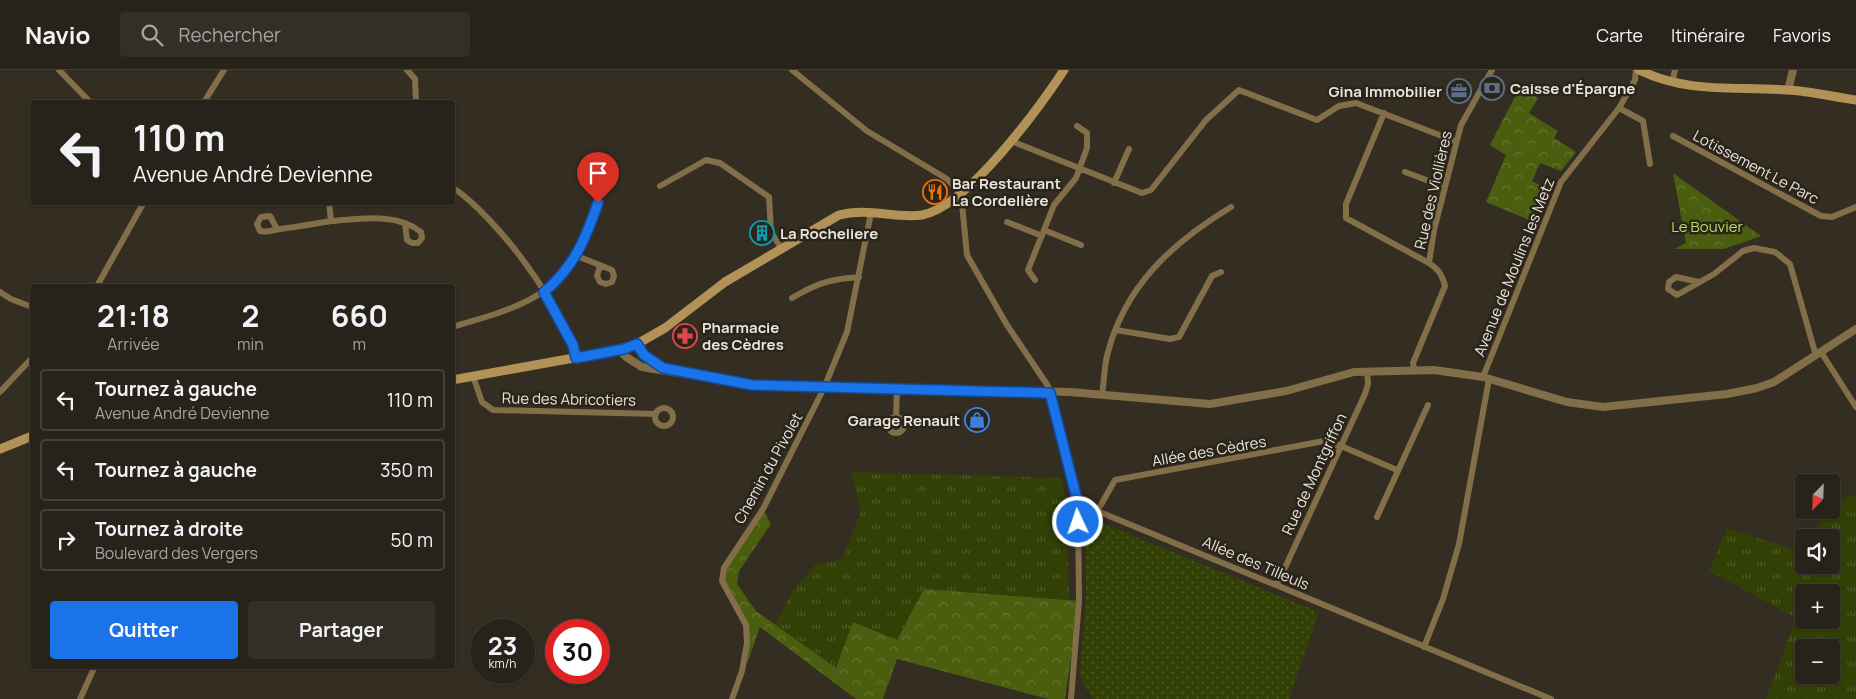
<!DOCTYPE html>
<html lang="fr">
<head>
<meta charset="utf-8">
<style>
	:root { --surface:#27221a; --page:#332f27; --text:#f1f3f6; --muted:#a4a4a2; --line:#433f39; --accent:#1a73e8 }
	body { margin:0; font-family:Manrope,sans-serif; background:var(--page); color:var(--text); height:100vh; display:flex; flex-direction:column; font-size:19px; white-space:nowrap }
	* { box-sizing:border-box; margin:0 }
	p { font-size:16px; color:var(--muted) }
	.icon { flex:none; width:28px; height:28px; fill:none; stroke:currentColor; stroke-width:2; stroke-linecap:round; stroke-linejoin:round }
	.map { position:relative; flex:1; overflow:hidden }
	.sheet { position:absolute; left:30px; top:214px; width:425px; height:385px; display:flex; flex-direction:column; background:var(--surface); border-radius:5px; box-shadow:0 1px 4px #0004,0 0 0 1px var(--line) }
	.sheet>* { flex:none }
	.guide { position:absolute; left:30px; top:30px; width:425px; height:105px; border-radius:5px; box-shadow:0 1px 4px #0004,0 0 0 1px var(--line); background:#27221a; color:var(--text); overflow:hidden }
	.needle { width:32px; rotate:203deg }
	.controls { position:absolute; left:1795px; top:404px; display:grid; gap:10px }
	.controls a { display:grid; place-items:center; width:45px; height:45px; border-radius:5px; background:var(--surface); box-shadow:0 1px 4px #0004,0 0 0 1px var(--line); font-size:25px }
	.speed { position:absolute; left:470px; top:549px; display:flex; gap:10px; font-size:25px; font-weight:700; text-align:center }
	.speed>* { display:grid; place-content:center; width:65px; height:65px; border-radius:50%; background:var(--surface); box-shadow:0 1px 4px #0004,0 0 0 1px var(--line); line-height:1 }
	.speed small { font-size:12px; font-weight:400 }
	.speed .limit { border:8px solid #d22; background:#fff; color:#111 }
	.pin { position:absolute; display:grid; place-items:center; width:42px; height:42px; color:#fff; margin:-51px -21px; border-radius:50% 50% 50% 0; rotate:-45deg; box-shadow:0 0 5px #0007 }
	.pin .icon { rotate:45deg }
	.me { position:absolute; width:55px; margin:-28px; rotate:357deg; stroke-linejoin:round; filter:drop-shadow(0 0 4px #0008) }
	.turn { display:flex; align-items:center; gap:18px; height:105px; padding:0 20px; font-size:22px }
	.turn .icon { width:65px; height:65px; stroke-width:2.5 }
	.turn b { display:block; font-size:35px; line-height:42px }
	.eta { display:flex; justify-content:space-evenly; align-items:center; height:85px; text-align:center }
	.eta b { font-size:30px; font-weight:700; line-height:35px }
	.primary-button { display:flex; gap:10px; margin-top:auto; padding:10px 20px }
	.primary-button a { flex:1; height:58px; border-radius:5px; background:var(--accent); color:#fff; font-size:20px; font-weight:700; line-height:58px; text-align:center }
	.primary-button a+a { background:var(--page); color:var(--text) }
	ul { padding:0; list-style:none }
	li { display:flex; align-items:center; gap:15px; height:62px; margin:0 10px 8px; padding:0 10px; border:2px solid var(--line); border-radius:5px }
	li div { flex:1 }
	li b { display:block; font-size:19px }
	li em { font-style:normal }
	header { display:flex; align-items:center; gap:30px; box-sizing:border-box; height:70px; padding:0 25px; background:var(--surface); border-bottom:1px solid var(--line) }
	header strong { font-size:24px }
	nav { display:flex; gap:28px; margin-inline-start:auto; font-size:18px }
	.search { width:350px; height:45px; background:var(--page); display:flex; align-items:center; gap:12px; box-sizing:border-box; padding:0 18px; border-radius:5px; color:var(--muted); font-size:19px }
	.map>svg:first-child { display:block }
</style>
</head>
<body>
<header>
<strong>Navio</strong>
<div class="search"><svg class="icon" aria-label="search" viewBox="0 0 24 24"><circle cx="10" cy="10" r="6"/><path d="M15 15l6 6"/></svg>Rechercher</div>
<nav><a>Carte</a><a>Itinéraire</a><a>Favoris</a></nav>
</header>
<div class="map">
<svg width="1856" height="629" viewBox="0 0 1856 629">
	<defs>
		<pattern id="grass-tufts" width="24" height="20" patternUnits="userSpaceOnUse" patternTransform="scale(1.25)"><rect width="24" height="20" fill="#324006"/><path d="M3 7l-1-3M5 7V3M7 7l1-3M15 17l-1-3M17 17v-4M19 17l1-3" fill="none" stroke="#505b2a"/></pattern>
		<pattern id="forest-crowns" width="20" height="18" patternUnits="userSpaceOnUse" patternTransform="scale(1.25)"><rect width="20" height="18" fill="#4b5e10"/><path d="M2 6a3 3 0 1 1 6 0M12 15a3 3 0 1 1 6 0" fill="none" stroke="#657532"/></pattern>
		<pattern id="garden-dots" width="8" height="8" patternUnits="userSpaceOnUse" patternTransform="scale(1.25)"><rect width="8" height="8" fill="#324006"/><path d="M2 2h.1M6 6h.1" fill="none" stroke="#505b2a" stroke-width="1.8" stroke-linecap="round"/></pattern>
	</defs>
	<rect width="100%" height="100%" fill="#342d22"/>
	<!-- grass -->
	<path fill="url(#grass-tufts)" fill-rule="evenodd" d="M 851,402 L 1062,408 L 1067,438 L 1069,530 L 924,519 L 897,571 L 837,598 L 775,554 L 793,520 L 816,494 L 842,490 L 861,441 Z
		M 1856,425 L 1856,629 L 1766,629 L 1796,548 L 1709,501 L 1727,458 L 1804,483 L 1804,495 L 1831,495 L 1831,468 L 1812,467 L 1826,440 L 1831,440 L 1832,430 ZM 1804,522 L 1831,522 L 1831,550 L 1804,550 ZM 1804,578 L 1831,578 L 1831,605 L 1804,605 Z"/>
	<!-- forest -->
	<path fill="url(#forest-crowns)" d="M 1520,17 L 1538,28 L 1529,43 L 1558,61 L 1554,68 L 1576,82 L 1561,101 L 1540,93 L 1532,111 L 1551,121 L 1537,153 L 1486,132 L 1506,85 L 1490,75 Z
		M 1673,103 L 1761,166 L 1724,179 L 1674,179 L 1686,173 Z
		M 763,439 L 771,454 L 739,501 L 737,514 L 756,541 L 836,598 L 853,552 L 897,570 L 924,519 L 1079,531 L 1065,629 L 1048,629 L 897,589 L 883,629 L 856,629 L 760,557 L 747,594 L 746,555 L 722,511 L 724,498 Z"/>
	<!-- garden -->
	<path fill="url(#garden-dots)" d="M 1085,446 L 1319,542 L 1289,629 L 1093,629 L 1080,607 L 1086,523 Z"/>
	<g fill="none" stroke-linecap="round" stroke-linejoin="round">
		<!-- minor -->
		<path stroke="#826f4a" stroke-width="6" d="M 59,0 L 90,32
			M 407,0 L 415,9 L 416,32
			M 792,0 L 867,61 L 947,109 L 961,124 L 967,185 L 1007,255 L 1048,316 L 1078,433 L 1079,531 L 1071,629
			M 1672,13 L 1675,0
			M 204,32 L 224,0
			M 1619,38 L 1643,51 L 1650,94
			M 1384,43 L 1346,134 L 1346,148 L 1429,193
			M 1673,66 L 1821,146 L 1832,147 L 1856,137
			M 1011,71 L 1142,123 L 1151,120 L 1206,50 L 1239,20 L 1317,50 L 1339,36 L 1356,33 L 1455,71
			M 1405,102 L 1445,117
			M 1114,113 L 1129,79
			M 660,116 L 706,90 L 720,93 L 769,127 L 771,162 L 781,178
			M 452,117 C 497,147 563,236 576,288
			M 329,132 L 331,151 C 360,149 397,142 421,162 L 422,168 L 418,173 L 412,173 L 407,170 L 405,154
			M 1007,152 L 1042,166
			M 277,159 L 270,146 L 261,147 L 257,154 L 260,161 C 268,163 272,160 280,159 C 297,157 313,154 331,151
			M 1044,160 L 1081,175
			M 577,186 L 612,200 L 614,206 L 612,212 L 606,214 L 600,212 L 597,206 L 600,196
			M 1035,210 L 1028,200 L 1054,135 L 1076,108 L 1087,78 L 1087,63 L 1077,56
			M 1699,212 L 1676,207 L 1669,212 L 1668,219 L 1677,225 L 1714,204 L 1743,181 L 1754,178 L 1775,182 L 1790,194 L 1816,286
			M 97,216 L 144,132
			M 0,222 L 11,229 L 32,237
			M 792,228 C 817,213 831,209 859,207
			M 452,257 C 502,242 546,233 577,187 C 587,172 592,150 597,133
			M 1116,260 L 1170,269 L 1179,267 L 1212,206 L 1221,202
			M 1821,282 L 1856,337
			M 1414,300 L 1413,293 L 1445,216 C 1442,204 1438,199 1429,193 L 1434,160 L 1461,55 L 1492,0
			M 473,306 L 482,332 L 493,340 L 656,344
			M 1483,307 L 1561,112 L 1619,38 L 1635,10 L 1636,0
			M 0,322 L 32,288
			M 1102,325 C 1104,312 1104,299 1107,286 C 1124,216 1172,173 1231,137
			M655 347a9 9 0 1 1 18 0a9 9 0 1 1-18 0Z
			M 896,347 L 897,319
			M888 355a8 8 0 1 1 16 0a8 8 0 1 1-16 0Z
			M 1078,433 L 1551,629
			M 1098,440 L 1115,410 L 1324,371 L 1341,376 L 1397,400
			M 1377,447 L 1428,335
			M 1277,515 L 1365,324 L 1368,314 L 1367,301
			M 1424,577 L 1443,529 L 1459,474 L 1489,309
			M 80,629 L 95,596
			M 732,629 L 742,601 L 747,573 L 746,555 L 722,511 L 724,498 L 763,439 L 824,318 L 847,262 L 871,143"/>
		<!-- tertiary -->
		<path stroke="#826f4a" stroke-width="8" d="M 1788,20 L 1793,0
			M 637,274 L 644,285 L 661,297
			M 619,280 L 626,287 L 642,297 L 752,315 L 1070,322 L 1210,334 L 1286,321 L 1354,302 L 1434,300 L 1483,307 L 1567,332 L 1603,337 L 1727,324 L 1757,318 L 1774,312 L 1856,259"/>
		<!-- secondary -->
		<path stroke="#b29256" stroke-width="9" d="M 1639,0 C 1689,24 1734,16 1787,20 C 1810,21 1833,27 1856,30
			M 452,310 L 607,282 L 637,274 L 665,258 L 725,212 L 839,145 C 868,137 895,149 922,145 C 967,137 1039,38 1064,0
			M 0,379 L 32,366"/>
	</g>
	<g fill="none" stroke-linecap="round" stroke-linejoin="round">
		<defs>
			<path id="route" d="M 598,133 C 585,170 574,197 544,222 L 573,275 L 576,288 L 624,279 L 637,274 L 644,285 L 663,298 L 752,315 L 1050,323 L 1078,433 L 1078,452"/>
		</defs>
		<!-- route casing -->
		<use href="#route" stroke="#114b97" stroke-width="12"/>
		<!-- route -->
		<use href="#route" stroke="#1a73e8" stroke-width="9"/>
	</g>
	<!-- icons -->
	<defs>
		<symbol id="bank-ring" viewBox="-11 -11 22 22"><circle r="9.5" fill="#2a2419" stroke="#5c6f8a" stroke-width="1.5"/><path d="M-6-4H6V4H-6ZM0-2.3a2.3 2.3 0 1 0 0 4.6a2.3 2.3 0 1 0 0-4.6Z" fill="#5c6f8a"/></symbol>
		<symbol id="office-ring" viewBox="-11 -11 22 22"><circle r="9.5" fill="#2a2419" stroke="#5c6f8a" stroke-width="1.5"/><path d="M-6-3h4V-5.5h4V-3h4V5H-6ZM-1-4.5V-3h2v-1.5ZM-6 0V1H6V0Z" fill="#5c6f8a"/></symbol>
		<symbol id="restaurant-ring" viewBox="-11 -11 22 22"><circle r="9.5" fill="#2a2419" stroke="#e8710a" stroke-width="1.5"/><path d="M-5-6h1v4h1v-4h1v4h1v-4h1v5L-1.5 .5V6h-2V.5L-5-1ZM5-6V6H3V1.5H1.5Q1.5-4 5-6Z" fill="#e8710a"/></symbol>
		<symbol id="building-ring" viewBox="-11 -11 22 22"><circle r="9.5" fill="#2a2419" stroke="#0f9aa8" stroke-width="1.5"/><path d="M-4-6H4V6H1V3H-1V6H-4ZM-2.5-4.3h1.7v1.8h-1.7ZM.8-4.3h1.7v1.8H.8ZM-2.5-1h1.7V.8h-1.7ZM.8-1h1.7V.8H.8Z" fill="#0f9aa8"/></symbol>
		<symbol id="pharmacy-ring" viewBox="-11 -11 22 22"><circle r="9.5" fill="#2a2419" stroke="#e0444e" stroke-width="1.5"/><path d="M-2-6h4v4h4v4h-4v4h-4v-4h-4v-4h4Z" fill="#e0444e"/></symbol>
		<symbol id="shop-ring" viewBox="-11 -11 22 22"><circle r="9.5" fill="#2a2419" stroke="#3f7fe0" stroke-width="1.5"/><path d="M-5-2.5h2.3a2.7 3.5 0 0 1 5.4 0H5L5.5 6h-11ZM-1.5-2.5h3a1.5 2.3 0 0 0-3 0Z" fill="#3f7fe0"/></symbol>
	</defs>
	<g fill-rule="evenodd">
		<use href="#bank-ring" x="1478" y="4" width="28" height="28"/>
		<use href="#office-ring" x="1445" y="7" width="28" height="28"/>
		<use href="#restaurant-ring" x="921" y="108" width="28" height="28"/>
		<use href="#building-ring" x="748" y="149" width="28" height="28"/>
		<use href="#pharmacy-ring" x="671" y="252" width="28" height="28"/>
		<use href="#shop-ring" x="963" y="336" width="28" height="28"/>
	</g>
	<g text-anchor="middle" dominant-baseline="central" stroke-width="5" stroke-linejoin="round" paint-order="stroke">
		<!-- poi labels -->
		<g font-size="15" font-weight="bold" fill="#e9e5de" stroke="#2a2419" text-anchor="start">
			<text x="1510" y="18">Caisse d'Épargne</text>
			<text x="1442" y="21" text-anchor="end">Gina Immobilier</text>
			<text x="952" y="113">Bar Restaurant<tspan x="952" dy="17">La Cordelière</tspan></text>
			<text x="780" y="163">La Rocheliere</text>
			<text x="702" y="257">Pharmacie<tspan x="702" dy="17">des Cèdres</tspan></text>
			<text x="960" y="350" text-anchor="end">Garage Renault</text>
		</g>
		<!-- street labels -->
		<g font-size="15" fill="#e9e5de" stroke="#2a2419">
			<text transform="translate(1756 97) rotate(28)">Lotissement Le Parc</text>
			<text transform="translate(1433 120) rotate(-77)">Rue des Viollières</text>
			<text transform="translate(1514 197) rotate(-68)">Avenue de Moulins les Metz</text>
			<text transform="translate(569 329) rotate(1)">Rue des Abricotiers</text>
			<text transform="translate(1209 381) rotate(-10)">Allée des Cèdres</text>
			<text transform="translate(768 398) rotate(-61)">Chemin du Pivolet</text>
			<text transform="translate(1314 404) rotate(-65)">Rue de Montgriffon</text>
			<text transform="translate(1256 493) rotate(23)">Allée des Tilleuls</text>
		</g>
		<!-- park labels -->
		<g font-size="15" fill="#b8dd5f" stroke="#2a2419">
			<text x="1707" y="156">Le Bouvier</text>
		</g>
	</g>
</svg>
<div class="controls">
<a><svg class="needle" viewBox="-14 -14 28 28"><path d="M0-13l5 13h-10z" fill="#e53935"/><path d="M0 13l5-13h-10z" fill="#a4a4a2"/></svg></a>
<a><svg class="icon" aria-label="sound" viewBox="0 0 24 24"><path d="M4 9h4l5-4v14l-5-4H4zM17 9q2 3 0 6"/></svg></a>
<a>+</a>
<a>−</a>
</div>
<div class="speed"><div>23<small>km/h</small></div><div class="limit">30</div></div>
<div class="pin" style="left:598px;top:133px;background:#d93025"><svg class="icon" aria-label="arrive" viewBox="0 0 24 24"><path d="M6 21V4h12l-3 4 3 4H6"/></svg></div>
<svg class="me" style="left:1078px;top:452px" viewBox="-20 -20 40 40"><circle r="17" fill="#1a73e8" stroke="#fff" stroke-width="3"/><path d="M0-11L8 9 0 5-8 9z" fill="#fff"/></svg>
<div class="guide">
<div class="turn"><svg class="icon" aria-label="left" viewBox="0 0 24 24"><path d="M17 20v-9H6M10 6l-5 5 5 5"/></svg><div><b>110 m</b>Avenue André Devienne</div></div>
</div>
<section class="sheet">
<div class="eta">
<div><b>21:18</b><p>Arrivée</p></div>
<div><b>2</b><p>min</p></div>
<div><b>660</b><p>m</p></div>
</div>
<ul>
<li><svg class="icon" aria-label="left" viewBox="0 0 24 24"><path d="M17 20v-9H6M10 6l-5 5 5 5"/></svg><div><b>Tournez à gauche</b><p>Avenue André Devienne</p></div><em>110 m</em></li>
<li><svg class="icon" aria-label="left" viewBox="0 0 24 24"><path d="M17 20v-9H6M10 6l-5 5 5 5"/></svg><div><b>Tournez à gauche</b></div><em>350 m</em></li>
<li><svg class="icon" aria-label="right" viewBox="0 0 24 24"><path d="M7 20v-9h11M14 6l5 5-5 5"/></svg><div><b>Tournez à droite</b><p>Boulevard des Vergers</p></div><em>50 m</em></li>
</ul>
<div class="primary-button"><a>Quitter</a><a>Partager</a></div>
</section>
</div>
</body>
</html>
